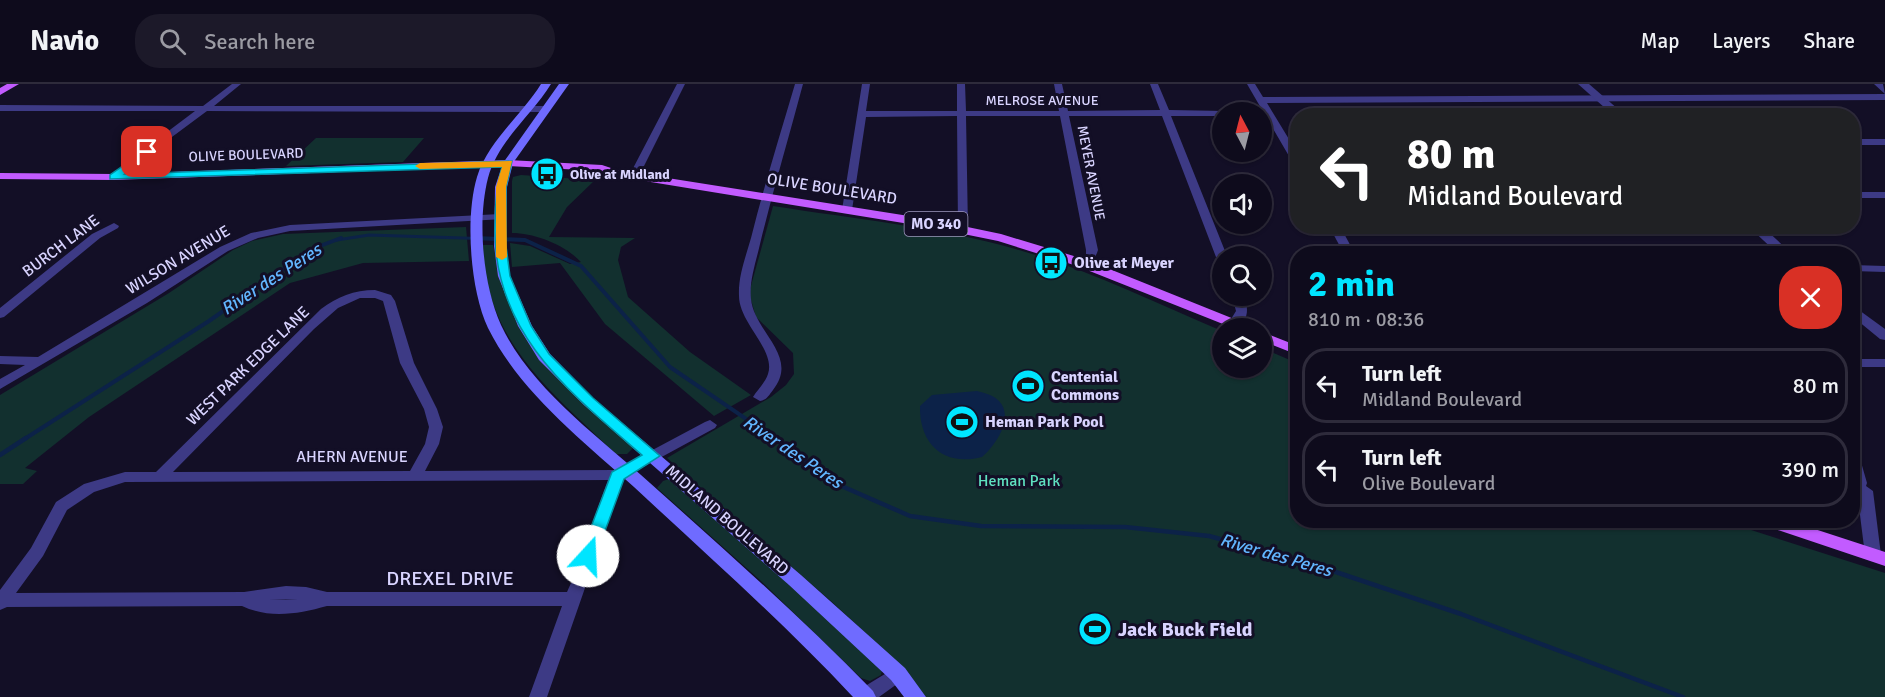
<!DOCTYPE html>
<html lang="en">
<head>
<meta charset="utf-8">
<style>
	:root { --surface:#0e0b1c; --page:#1c1929; --text:#f1f3f6; --muted:#9b9ba3; --line:#2e2b3b; --accent:#00e5ff }
	body { margin:0; font-family:Signika,sans-serif; background:var(--page); color:var(--text); height:100vh; display:flex; flex-direction:column; font-size:22px; white-space:nowrap }
	* { box-sizing:border-box; margin:0 }
	p { font-size:20px; color:var(--muted) }
	.icon { flex:none; width:33px; height:33px; fill:none; stroke:currentColor; stroke-width:2; stroke-linecap:round; stroke-linejoin:round }
	.map { position:relative; flex:1; overflow:hidden }
	.panel { position:absolute; left:1290px; top:162px; width:570px; height:282px; display:flex; flex-direction:column; background:var(--surface); border-radius:24px; box-shadow:0 2px 4px #0004,0 0 0 2px var(--line) }
	.panel>* { flex:none }
	.hud { position:absolute; left:1290px; top:24px; width:570px; height:126px; border-radius:24px; box-shadow:0 2px 4px #0004,0 0 0 2px var(--line); background:#202124; color:#fff; overflow:hidden }
	.needle { width:39px; rotate:353deg }
	.buttons { position:absolute; left:1212px; top:18px; display:grid; gap:12px }
	.buttons a { display:grid; place-items:center; width:60px; height:60px; border-radius:50%; background:var(--surface); box-shadow:0 2px 4px #0004,0 0 0 2px var(--line); font-size:30px }
	.pin { position:absolute; display:grid; place-items:center; width:51px; height:51px; color:#fff; margin:-26px; border-radius:12px; box-shadow:0 3px 9px #0006 }
	.me { position:absolute; width:66px; margin:-33px; rotate:20deg; stroke-linejoin:round; filter:drop-shadow(0 0 4px #0008) }
	.turn { display:flex; align-items:center; gap:21px; height:126px; padding:0 18px; font-size:27px }
	.turn .icon { width:78px; height:78px; stroke-width:2.5 }
	.turn b { display:block; font-size:42px; line-height:51px }
	.round { display:grid; place-items:center; flex:none; width:63px; height:63px; border-radius:24px; background:var(--page) }
	.overview { display:flex; align-items:center; justify-content:space-between; height:102px; padding:0 18px }
	h1 { font-size:36px; font-weight:700; line-height:45px; color:var(--accent) }
	ul { padding:0; list-style:none }
	li { display:flex; align-items:center; gap:18px; height:75px; margin:0 12px 9px; padding:0 6px; border:3px solid var(--line); border-radius:24px }
	li div { flex:1 }
	li b { display:block; font-size:22px }
	li em { font-style:normal }
	header { display:flex; align-items:center; gap:36px; box-sizing:border-box; height:84px; padding:0 30px; background:var(--surface); border-bottom:2px solid var(--line) }
	header strong { font-size:28px }
	nav { display:flex; gap:33px; margin-inline-start:auto; font-size:21px }
	.search { width:420px; height:54px; background:var(--page); display:flex; align-items:center; gap:15px; box-sizing:border-box; padding:0 21px; border-radius:24px; color:var(--muted); font-size:22px }
	.map>svg:first-child { display:block }
</style>
</head>
<body>
<header>
<strong>Navio</strong>
<div class="search"><svg class="icon" aria-label="search" viewBox="0 0 24 24"><circle cx="10" cy="10" r="6"/><path d="M15 15l6 6"/></svg>Search here</div>
<nav><a>Map</a><a>Layers</a><a>Share</a></nav>
</header>
<div class="map">
<svg width="1885" height="613" viewBox="0 0 1885 613">
	<rect width="100%" height="100%" fill="#130f26"/>
	<!-- green -->
	<path fill="#12302f" d="M 316,54 L 424,54 L 403,78 L 286,82 Z
		M 521,91 L 595,96 L 567,123 L 549,153 L 635,154 L 621,163 L 618,176 L 628,213 L 690,268 L 751,311 L 714,332 L 605,240 L 560,179 L 512,183 L 510,159 L 530,162 L 570,180 L 581,178 C 565,161 535,149 512,149 L 512,97 L 513,93 Z
		M 773,122 C 855,135 939,143 1019,166 C 1089,186 1156,219 1222,247 L 1222,284 L 1262,284 L 1262,264 L 1297,279 L 1298,436 L 1723,437 L 1885,489 L 1885,613 L 926,613 L 885,567 L 832,518 L 667,374 L 771,313 L 786,301 L 794,290 L 793,269 L 756,233 L 749,209 Z
		M 466,143 L 469,177 L 363,179 L 290,199 L 89,333 L 25,384 L 37,387 L 23,400 L 0,400 L 0,311 L 169,209 L 233,166 L 252,157 L 283,150 Z
		M 483,161 L 493,161 C 498,182 502,204 510,223 C 535,282 587,323 634,363 L 627,370 L 616,370 C 553,309 484,257 483,161 Z
		M 669,395 L 832,537 L 882,586 L 881,591 L 870,597 L 861,594 L 761,497 L 657,404 L 663,397 Z"/>
	<!-- water -->
	<path fill="#0c2248" d="M 977,307 C 984,309 994,311 999,317 C 1015,334 995,362 982,373 C 944,383 919,360 920,322 L 932,311 Z"/>
	<g fill="none" stroke-linecap="round" stroke-linejoin="round">
		<!-- stream-far2 -->
		<path stroke="#0c2248" stroke-width="3" d="M 337,156 L 369,151 L 523,156"/>
		<!-- stream-far1 -->
		<path stroke="#0c2248" stroke-width="4" d="M 476,154 L 525,156 L 581,182 L 670,283 L 777,356
			M 23,356 L 209,237 L 312,165 L 341,154"/>
		<!-- stream -->
		<path stroke="#0c2248" stroke-width="4.5" d="M 775,354 L 830,397 L 910,432 L 981,442 L 1125,443 L 1209,452 L 1309,479 L 1461,530 L 1683,613
			M 0,371 L 26,354"/>
		<!-- minor -->
		<path fill="#3d3a85" fill-rule="evenodd" d="M 232,0 L 241,0 L 214,22 L 545,22 L 549,25 L 545,28 L 207,27 L 114,96 L 110,95 L 110,91 L 195,27 L 0,27 L 0,21 L 203,22 Z
			M 677,0 L 685,0 L 639,92 L 634,95 L 630,94 L 629,92 Z
			M 795,0 L 803,0 C 789,53 773,106 760,160 C 756,178 749,197 751,215 C 754,248 800,272 773,306 C 769,311 767,316 760,317 L 753,313 C 758,305 765,299 768,290 C 776,266 739,239 739,212 C 738,192 746,172 751,154 C 764,102 780,51 795,0 Z
			M 862,0 L 870,0 L 866,27 L 957,27 L 957,0 L 965,0 L 966,27 L 1059,27 L 1054,0 L 1062,0 L 1068,27 L 1160,26 L 1150,0 L 1158,0 L 1169,26 L 1225,27 L 1222,32 L 1171,32 L 1227,172 L 1222,172 L 1222,176 L 1216,173 L 1162,32 L 1069,32 L 1098,166 C 1096,174 1090,180 1082,182 L 1076,179 L 1086,171 L 1086,166 L 1060,32 L 966,32 L 968,145 L 963,148 L 958,145 L 957,32 L 866,33 L 852,126 L 851,128 L 843,128 L 842,126 Z
			M 1247,0 L 1255,0 L 1263,13 L 1885,10 L 1885,16 L 1267,19 L 1298,70 L 1298,82 L 1293,79 Z
			M 1874,0 L 1883,0 L 1885,10 Z
			M 1852,55 L 1885,55 L 1885,61 L 1852,61 Z
			M 1852,108 L 1885,108 L 1885,114 L 1852,114 Z
			M 500,130 L 505,133 L 504,135 L 290,147 L 258,154 L 228,167 L 147,219 L 0,305 L 0,295 L 25,281 L 0,280 L 0,272 L 38,273 L 220,163 L 251,149 L 290,141 Z
			M 114,139 L 119,142 L 118,144 L 100,154 L 4,233 L 0,234 L 0,224 L 92,150 Z
			M 1329,142 L 1340,142 L 1355,170 L 1344,170 Z
			M 1852,181 L 1885,182 L 1885,188 L 1852,187 Z
			M 375,206 L 391,211 L 395,217 L 414,279 L 437,325 L 443,343 L 439,360 L 425,387 L 615,386 L 705,338 L 710,336 L 717,341 L 715,344 L 623,394 L 589,492 L 587,496 L 581,498 L 575,496 L 573,492 L 608,396 L 125,398 L 94,408 L 67,426 L 43,472 L 16,509 L 244,508 L 286,502 L 306,503 L 327,508 L 567,508 L 571,499 L 577,498 L 583,499 L 585,504 L 547,613 L 529,613 L 562,522 L 327,522 C 298,530 270,535 242,522 L 7,523 L 0,526 L 0,506 L 31,464 L 56,418 L 84,400 L 125,388 L 156,388 L 321,225 C 337,213 354,206 375,206 ZM 360,214 L 375,214 L 383,217 L 400,279 L 424,325 L 429,343 L 425,360 L 410,387 L 173,388 L 314,245 L 338,224 ZM 286,515 L 298,515 L 269,516 Z
			M 1232,212 L 1244,212 C 1249,225 1249,238 1234,244 L 1228,240 L 1236,227 Z
			M 1852,275 L 1885,275 L 1885,283 L 1852,283 Z
			M 1852,366 L 1859,371 L 1867,399 L 1866,402 L 1873,407 L 1881,471 L 1879,475 L 1873,477 L 1867,475 L 1865,471 L 1857,407 L 1859,404 L 1852,399 Z
			M 898,582 L 904,585 L 907,590 L 904,595 L 879,613 L 855,613 L 857,607 Z"/>
		<!-- tertiary -->
		<path fill="#3d3a85" fill-rule="evenodd" d="M 1578,0 L 1589,0 L 1626,32 L 1614,32 Z
			M 1748,142 L 1762,142 L 1792,170 L 1778,170 Z
			M 1852,221 L 1885,245 L 1885,256 L 1880,255 L 1852,232 Z"/>
		<!-- secondary -->
		<path fill="#6f6bff" fill-rule="evenodd" d="M 541,0 L 551,0 C 532,31 497,58 488,94 C 477,137 483,201 501,241 C 530,304 600,354 650,399 C 726,467 802,534 873,607 L 876,613 L 853,613 C 784,539 708,472 634,403 C 582,356 520,308 488,244 C 470,206 465,133 477,93 C 488,57 522,31 541,0 Z
			M 559,0 L 569,0 L 513,79 L 507,103 L 506,162 L 510,192 L 532,242 L 550,270 L 594,315 L 801,491 L 905,584 L 926,613 L 904,613 L 891,596 L 789,501 L 584,321 L 539,276 L 518,242 L 498,192 L 494,162 L 495,103 L 503,79 Z"/>
		<!-- primary -->
		<path fill="#c25bff" fill-rule="evenodd" d="M 7,0 L 19,0 L 0,11 L 0,4 Z
			M 508,76 L 602,81 L 617,86 L 934,136 L 1001,150 L 1087,176 L 1249,241 L 1251,244 L 1233,244 L 1077,182 L 998,157 L 934,144 L 614,92 L 600,87 L 508,82 L 114,96 L 0,95 L 0,89 L 114,90 Z
			M 1262,248 L 1298,262 L 1298,271 L 1262,257 Z
			M 1758,436 L 1787,436 L 1885,468 L 1885,482 L 1760,440 Z"/>
	</g>
	<!-- route -->
	<path fill="#00e5ff" stroke="#0095a6" stroke-width="1.5" d="M 147,65 L 151,66 L 151,70 L 125,90 L 512,77 L 506,103 L 506,162 L 510,192 L 531,242 L 549,270 L 593,314 L 660,372 L 624,395 L 594,477 L 588,478 L 580,472 L 612,388 L 642,371 C 569,308 492,248 495,141 C 495,121 496,103 502,83 L 110,95 L 110,91 Z"/>
	<!-- slow -->
	<path fill="#f59e0b" d="M 512,77 L 506,103 L 507,173 L 502,176 L 496,173 L 496,103 L 502,83 L 420,85 L 415,82 L 420,79 Z"/>
	<!-- icons -->
	<defs>
		<symbol id="bus-disc" viewBox="-11 -11 22 22"><circle r="9.5" fill="#00e5ff" stroke="#130f26"/><path d="M-5-6H5V4H4V6H2V4H-2V6H-4V4H-5ZM-3.5-4V0h7V-4ZM-3.5 1.2v1.5H-2V1.2ZM2 1.2v1.5H3.5V1.2Z" fill="#111"/></symbol>
		<symbol id="stadium-disc" viewBox="-11 -11 22 22"><circle r="9.5" fill="#00e5ff" stroke="#130f26"/><path d="M0-5a6.5 5 0 1 0 0 10a6.5 5 0 1 0 0-10ZM-3.5-1.8h7v3.6h-7Z" fill="#111"/></symbol>
	</defs>
	<g fill-rule="evenodd">
		<use href="#bus-disc" x="528" y="71" width="38" height="38"/>
		<use href="#bus-disc" x="1032" y="160" width="38" height="38"/>
		<use href="#stadium-disc" x="1009" y="283" width="38" height="38"/>
		<use href="#stadium-disc" x="943" y="319" width="38" height="38"/>
		<use href="#stadium-disc" x="1076" y="526" width="38" height="38"/>
	</g>
	<g text-anchor="middle" dominant-baseline="central" stroke-width="6" stroke-linejoin="round" paint-order="stroke">
		<!-- far-street labels -->
		<g font-size="14" fill="#d9d4ff" stroke="#130f26">
			<text x="1042" y="16">MELROSE AVENUE</text>
			<text transform="translate(246 71) rotate(-2)">OLIVE BOULEVARD</text>
			<text transform="translate(1091 89) rotate(79)">MEYER AVENUE</text>
		</g>
		<!-- far-poi labels -->
		<g font-size="14" font-weight="bold" fill="#d9d4ff" stroke="#130f26" text-anchor="start">
			<text x="570" y="90">Olive at Midland</text>
		</g>
		<!-- shield labels -->
		<rect fill="#130f26" stroke="#9e99be" stroke-width="1.5" x="904.5" y="128" width="63" height="24" rx="4.5"/>
		<g font-size="15" font-weight="bold" fill="#d9d4ff">
			<text x="936" y="140">MO 340</text>
		</g>
		<!-- street labels -->
		<g font-size="16" fill="#d9d4ff" stroke="#130f26">
			<text transform="translate(832 105) rotate(9)">OLIVE BOULEVARD</text>
			<text transform="translate(61 162) rotate(-37)">BURCH LANE</text>
			<text transform="translate(178 176) rotate(-31)">WILSON AVENUE</text>
			<text transform="translate(248 282) rotate(-44)">WEST PARK EDGE LANE</text>
			<text x="352" y="373">AHERN AVENUE</text>
			<text transform="translate(727 436) rotate(41)">MIDLAND BOULEVARD</text>
		</g>
		<!-- poi labels -->
		<g font-size="16" font-weight="bold" fill="#d9d4ff" stroke="#130f26" text-anchor="start">
			<text x="1074" y="179">Olive at Meyer</text>
			<text x="1051" y="293">Centenial<tspan x="1051" dy="18">Commons</tspan></text>
			<text x="985" y="338">Heman Park Pool</text>
		</g>
		<!-- park labels -->
		<g font-size="16" fill="#5fe0c0" stroke="#130f26">
			<text x="1019" y="397">Heman Park</text>
		</g>
		<!-- water labels -->
		<g font-size="18" font-style="italic" fill="#62b6ff" stroke="#130f26">
			<text transform="translate(271 195) rotate(-33)">River des Peres</text>
			<text transform="translate(793 368) rotate(34)">River des Peres</text>
			<text transform="translate(1276 471) rotate(16)">River des Peres</text>
		</g>
		<!-- near-street labels -->
		<g font-size="20" fill="#d9d4ff" stroke="#130f26">
			<text x="450" y="494">DREXEL DRIVE</text>
		</g>
		<!-- near-poi labels -->
		<g font-size="20" font-weight="bold" fill="#d9d4ff" stroke="#130f26" text-anchor="start">
			<text x="1118" y="545">Jack Buck Field</text>
		</g>
	</g>
</svg>
<div class="buttons">
<a><svg class="needle" viewBox="-14 -14 28 28"><path d="M0-13l5 13h-10z" fill="#e53935"/><path d="M0 13l5-13h-10z" fill="#9b9ba3"/></svg></a>
<a><svg class="icon" aria-label="sound" viewBox="0 0 24 24"><path d="M4 9h4l5-4v14l-5-4H4zM17 9q2 3 0 6"/></svg></a>
<a><svg class="icon" aria-label="search" viewBox="0 0 24 24"><circle cx="10" cy="10" r="6"/><path d="M15 15l6 6"/></svg></a>
<a><svg class="icon" aria-label="layers" viewBox="0 0 24 24"><path d="M12 4l9 5-9 5-9-5zM3 14l9 5 9-5"/></svg></a>
</div>
<div class="pin" style="left:147px;top:68px;background:#d93025"><svg class="icon" aria-label="arrive" viewBox="0 0 24 24"><path d="M6 21V4h12l-3 4 3 4H6"/></svg></div>
<svg class="me" style="left:588px;top:472px" viewBox="-20 -20 40 40"><circle r="19" fill="#fff"/><path d="M0-13L10 11 0 6-10 11z" fill="#00e5ff"/></svg>
<div class="hud">
<div class="turn"><svg class="icon" aria-label="left" viewBox="0 0 24 24"><path d="M17 20v-9H6M10 6l-5 5 5 5"/></svg><div><b>80 m</b>Midland Boulevard</div></div>
</div>
<section class="panel">
<div class="overview"><div><h1>2 min</h1><p>810 m · 08:36</p></div><a class="round" style="background:#d93025;color:#fff"><svg class="icon" aria-label="close" viewBox="0 0 24 24"><path d="M6 6l12 12M18 6L6 18"/></svg></a></div>
<ul>
<li><svg class="icon" aria-label="left" viewBox="0 0 24 24"><path d="M17 20v-9H6M10 6l-5 5 5 5"/></svg><div><b>Turn left</b><p>Midland Boulevard</p></div><em>80 m</em></li>
<li><svg class="icon" aria-label="left" viewBox="0 0 24 24"><path d="M17 20v-9H6M10 6l-5 5 5 5"/></svg><div><b>Turn left</b><p>Olive Boulevard</p></div><em>390 m</em></li>
</ul>
</section>
</div>
</body>
</html>
